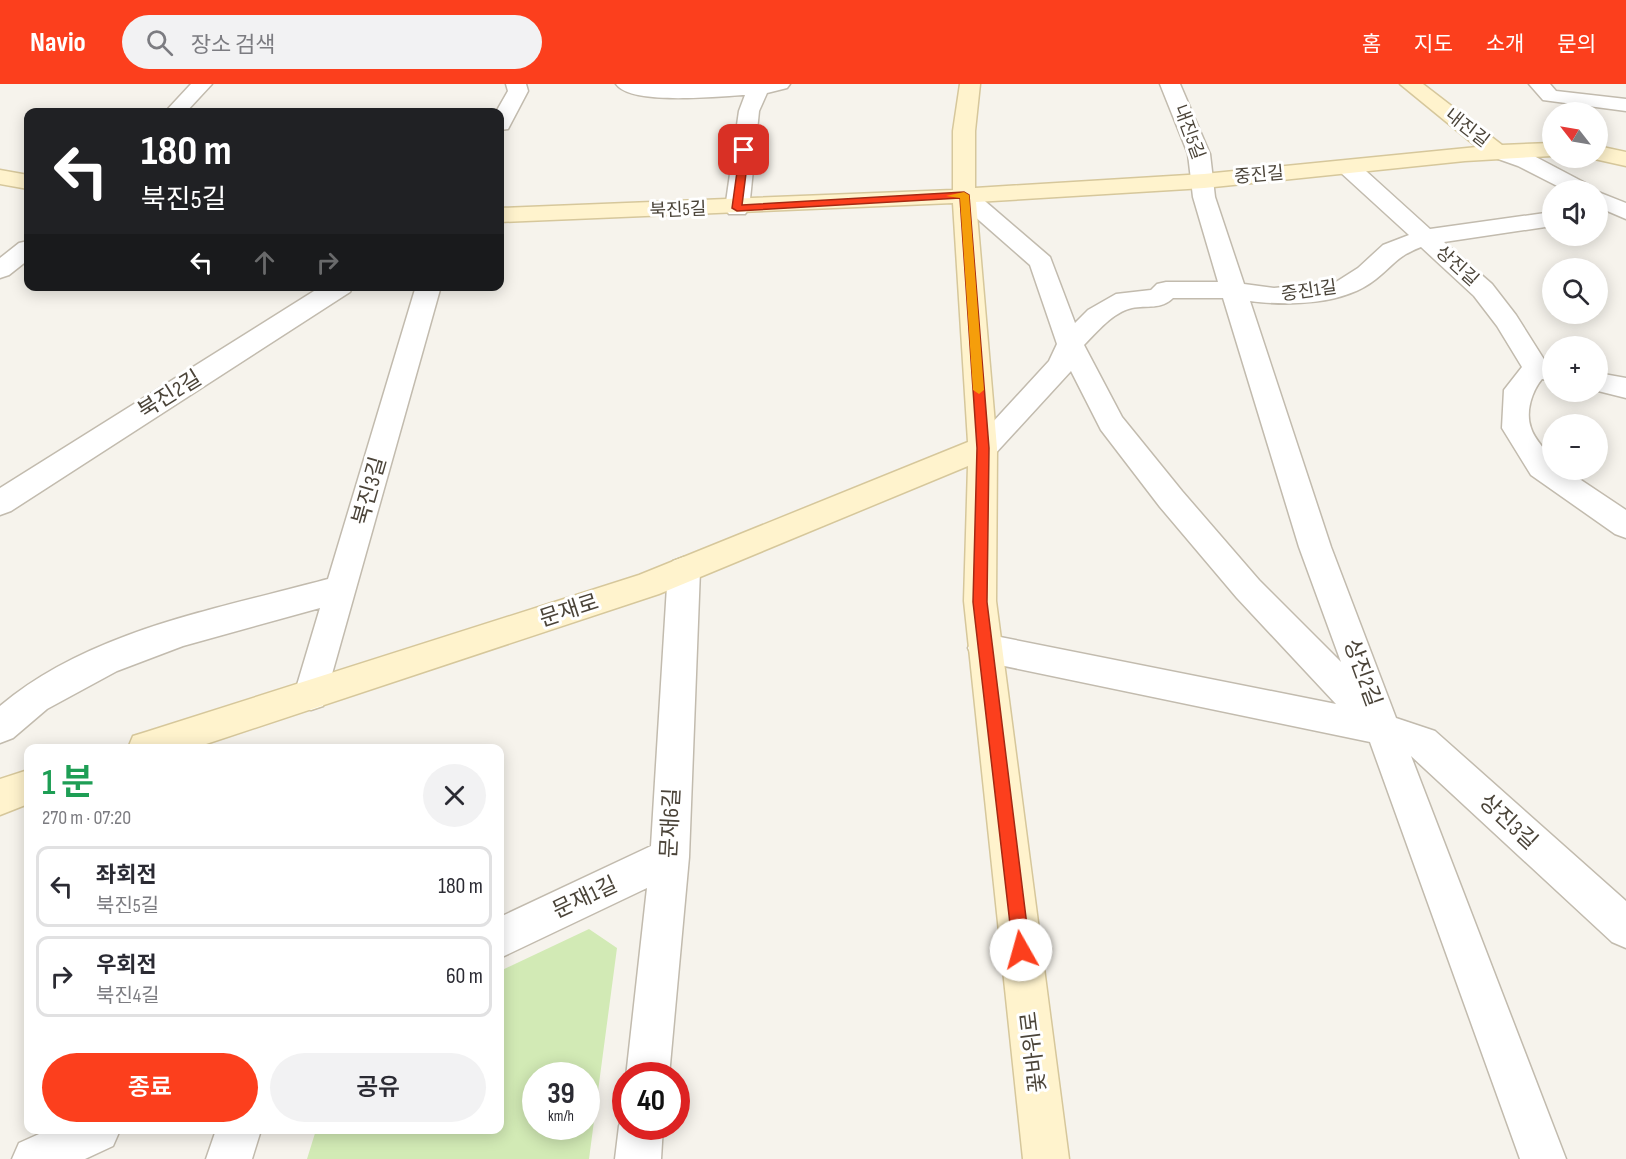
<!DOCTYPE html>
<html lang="ko">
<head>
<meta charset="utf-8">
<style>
	:root { --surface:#fff; --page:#f2f2f3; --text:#2b2b33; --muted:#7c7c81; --line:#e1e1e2; --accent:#fc3f1d }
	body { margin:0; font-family:"Sofia Sans Condensed","Noto Sans KR",sans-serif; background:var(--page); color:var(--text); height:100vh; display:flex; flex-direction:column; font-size:22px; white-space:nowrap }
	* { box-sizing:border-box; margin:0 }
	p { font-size:20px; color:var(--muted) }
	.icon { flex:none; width:33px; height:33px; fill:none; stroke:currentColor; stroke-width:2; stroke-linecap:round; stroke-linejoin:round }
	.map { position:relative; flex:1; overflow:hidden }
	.side { position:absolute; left:24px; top:660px; width:480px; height:390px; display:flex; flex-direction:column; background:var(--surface); border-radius:12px; box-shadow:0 3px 15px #0003 }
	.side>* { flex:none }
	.banner { position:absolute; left:24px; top:24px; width:480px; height:183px; border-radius:12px; box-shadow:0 3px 15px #0003; background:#202124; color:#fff; overflow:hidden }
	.needle { width:39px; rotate:301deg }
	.tools { position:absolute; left:1542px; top:18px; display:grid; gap:12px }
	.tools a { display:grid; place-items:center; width:66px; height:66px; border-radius:50%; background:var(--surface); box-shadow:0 3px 15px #0003; font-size:30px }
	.speed { position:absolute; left:522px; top:978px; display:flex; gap:12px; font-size:30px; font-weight:700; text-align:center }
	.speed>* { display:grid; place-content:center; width:78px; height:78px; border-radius:50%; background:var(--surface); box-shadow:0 3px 15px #0003; line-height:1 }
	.speed small { font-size:15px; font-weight:400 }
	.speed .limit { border:9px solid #d22; background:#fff; color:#111 }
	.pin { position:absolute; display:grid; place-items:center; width:51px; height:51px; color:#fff; margin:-26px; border-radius:12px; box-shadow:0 3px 9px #0006 }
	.me { position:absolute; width:66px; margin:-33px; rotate:353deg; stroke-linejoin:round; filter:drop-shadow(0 0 4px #0008) }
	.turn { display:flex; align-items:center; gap:21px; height:126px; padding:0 18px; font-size:27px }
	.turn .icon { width:78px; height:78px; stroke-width:2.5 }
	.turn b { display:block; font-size:42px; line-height:51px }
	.lanes { display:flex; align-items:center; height:57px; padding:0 18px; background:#0003; justify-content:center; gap:30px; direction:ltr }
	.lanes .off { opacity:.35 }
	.round { display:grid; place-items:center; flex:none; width:63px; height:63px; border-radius:32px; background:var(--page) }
	.overview { display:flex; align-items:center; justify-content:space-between; height:102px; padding:0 18px }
	h1 { font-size:36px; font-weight:600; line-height:45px; color:#1e9e55 }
	.cta { display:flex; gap:12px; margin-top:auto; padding:12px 18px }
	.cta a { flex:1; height:69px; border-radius:36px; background:var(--accent); color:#fff; font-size:24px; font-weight:600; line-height:69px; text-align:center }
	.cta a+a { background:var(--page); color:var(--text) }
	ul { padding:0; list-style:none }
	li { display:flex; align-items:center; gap:18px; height:81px; margin:0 12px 9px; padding:0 6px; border:3px solid var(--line); border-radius:12px }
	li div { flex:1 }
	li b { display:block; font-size:22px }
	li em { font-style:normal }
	header { display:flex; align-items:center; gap:36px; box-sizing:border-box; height:84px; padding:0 30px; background:var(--accent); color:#fff }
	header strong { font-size:28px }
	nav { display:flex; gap:33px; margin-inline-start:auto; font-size:21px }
	.search { width:420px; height:54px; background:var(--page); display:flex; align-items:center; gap:15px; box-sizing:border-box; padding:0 21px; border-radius:33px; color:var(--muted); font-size:22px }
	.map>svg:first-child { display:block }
</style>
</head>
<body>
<header>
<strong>Navio</strong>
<div class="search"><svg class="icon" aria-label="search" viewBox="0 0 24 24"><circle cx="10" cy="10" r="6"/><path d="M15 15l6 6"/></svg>장소 검색</div>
<nav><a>홈</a><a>지도</a><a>소개</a><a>문의</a></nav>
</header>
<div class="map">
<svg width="1626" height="1075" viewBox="0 0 1626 1075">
	<rect width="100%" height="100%" fill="#f6f3ec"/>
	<!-- green -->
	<path fill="#d2eab5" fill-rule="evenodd" d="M 589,845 L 617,864 L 589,1075 L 307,1075 L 316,1046 L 500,1046 L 500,887 ZM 536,992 L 586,992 L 586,1042 L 536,1042 Z"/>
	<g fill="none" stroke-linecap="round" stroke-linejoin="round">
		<defs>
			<path id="street" d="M 191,0 L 212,0 L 186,28 L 165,28 Z
				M 506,0 L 526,0 L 528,7 L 508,45 L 500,46 L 500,28 L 496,28 L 508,7 Z
				M 616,0 L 790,0 L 787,4 L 767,9 L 759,27 L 749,125 L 745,130 L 729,130 L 725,125 L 739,27 L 745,11 C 719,12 631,22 616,0 Z
				M 1160,0 L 1180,0 L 1210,70 L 1215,113 L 1244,200 L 1274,204 L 1336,198 L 1358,184 L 1383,161 L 1409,151 L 1340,88 L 1337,83 L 1340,78 L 1356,78 L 1430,145 L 1552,128 L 1552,142 L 1444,158 L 1492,200 L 1516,231 L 1545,277 L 1552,279 L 1552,297 L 1542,295 C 1532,307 1525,328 1531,344 C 1536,360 1552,368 1552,386 L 1566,386 L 1626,426 L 1626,454 L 1615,450 L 1531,391 L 1502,344 L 1504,306 L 1522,283 L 1497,242 L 1474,212 L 1421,163 C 1396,173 1396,179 1376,195 C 1344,221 1289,222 1250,217 L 1331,463 L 1396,634 L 1435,647 L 1626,817 L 1626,864 L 1612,858 L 1411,672 L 1566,1075 L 1520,1075 L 1370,658 L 985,578 L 973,574 L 968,564 L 973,554 L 985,550 L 1336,620 L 1237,514 L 1160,423 L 1101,346 L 1071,287 L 993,372 L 983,375 L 973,372 L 969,364 L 1049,277 L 1057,260 L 1030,181 L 956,116 L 953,111 L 956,106 L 972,106 L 1050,173 L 1075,239 L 1088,226 L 1116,210 L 1151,206 L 1157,200 L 1166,198 L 1218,198 L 1193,113 L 1188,70 ZM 1173,214 L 1223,214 L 1299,463 L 1341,578 L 1259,496 L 1182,407 L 1122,333 L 1084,261 C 1097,248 1113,228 1132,224 C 1147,221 1161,226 1173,214 Z
				M 1529,0 L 1550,0 L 1556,7 L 1626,15 L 1626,27 L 1543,16 Z
				M 1495,59 L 1534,72 L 1589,101 L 1592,106 L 1565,106 L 1518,82 L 1487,71 L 1484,66 L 1487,61 Z
				M 1598,108 L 1626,119 L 1626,135 L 1598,123 Z
				M 28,157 L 28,176 L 9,191 L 0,194 L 0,174 L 19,159 Z
				M 322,202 L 353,202 L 350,208 L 11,427 L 0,431 L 0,404 Z
				M 416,202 L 441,202 L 323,622 L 311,626 L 299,622 L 294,611 L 320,524 L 183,562 L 117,587 L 47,625 L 13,654 L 0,659 L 0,622 C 90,546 218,525 328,495 Z
				M 1598,289 L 1626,294 L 1626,314 L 1598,307 Z
				M 684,473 L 695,477 L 700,486 L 689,773 L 669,992 L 626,993 L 647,804 L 500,874 L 500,833 L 651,762 L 668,486 L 673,477 Z
				M 625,1026 L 626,1042 L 663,1042 L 661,1075 L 615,1075 L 619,1042 Z
				M 48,1046 L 120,1046 L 113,1062 L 85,1075 L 12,1075 L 19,1059 Z
				M 216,1046 L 261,1046 L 252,1075 L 206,1075 Z"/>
			<path id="secondary" d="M 960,0 L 980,0 L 975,47 L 975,104 L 1204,90 L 1477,63 L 1400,0 L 1423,0 L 1502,61 L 1552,59 L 1552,72 L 1465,77 L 1204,104 L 976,118 L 997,364 L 996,517 L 1069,1075 L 1023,1075 L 964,517 L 968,382 L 659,510 L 194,664 L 128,664 L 133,652 L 146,648 L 639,491 L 968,358 L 953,119 L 500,138 L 500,124 L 953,106 L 953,47 Z
				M 1598,62 L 1626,68 L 1626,82 L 1590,74 L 1598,74 Z
				M 0,86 L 28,91 L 28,105 L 0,100 Z
				M 28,686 L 28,720 L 0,731 L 0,695 Z"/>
		</defs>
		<!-- street casing -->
		<use href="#street" stroke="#c2bbae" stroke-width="3"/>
		<!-- secondary casing -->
		<use href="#secondary" stroke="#d6c79b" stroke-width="3"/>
		<!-- street -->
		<use href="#street" fill="#fff" fill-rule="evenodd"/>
		<!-- secondary -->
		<use href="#secondary" fill="#fff3cd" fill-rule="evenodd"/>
	</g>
	<!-- route -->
	<path fill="#fc3f1d" stroke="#a42913" stroke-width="1.5" d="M 744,63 L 749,66 L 742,121 L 964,108 L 969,111 L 989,364 L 987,518 L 1030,866 L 1027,872 L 1021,874 L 1015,872 L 1013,866 L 973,518 L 977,364 L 960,114 L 737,127 L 732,124 L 740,66 Z"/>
	<!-- slow -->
	<path fill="#f59e0b" d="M 964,108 L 969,111 L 984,306 L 979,310 L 973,306 L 960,114 L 946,112 Z"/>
	<g text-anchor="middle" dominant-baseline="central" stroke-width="6" stroke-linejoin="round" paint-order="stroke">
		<!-- far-street labels -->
		<g font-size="18" fill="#4b4439" stroke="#fff">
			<text transform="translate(1467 44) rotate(38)">내진길</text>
			<text transform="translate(1189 48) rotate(70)">내진5길</text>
			<text transform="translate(1259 91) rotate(-5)">중진길</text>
			<text transform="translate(678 126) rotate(-2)">북진5길</text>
			<text transform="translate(1457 182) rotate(42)">상진길</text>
			<text transform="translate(1309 207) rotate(-8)">중진1길</text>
		</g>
		<!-- street labels -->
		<g font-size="22" fill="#4b4439" stroke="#fff">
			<text transform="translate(170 311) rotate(-32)">북진2길</text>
			<text transform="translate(370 407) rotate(-74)">북진3길</text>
			<text transform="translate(569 527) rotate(-18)">문재로</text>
			<text transform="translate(1362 589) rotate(70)">상진2길</text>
			<text transform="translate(1508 738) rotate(43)">상진3길</text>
			<text transform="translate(671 739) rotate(-87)">문재6길</text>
			<text transform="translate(585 814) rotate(-25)">문재1길</text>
			<text transform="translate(1034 968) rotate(-97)">꽃바위로</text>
		</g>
	</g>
</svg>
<div class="tools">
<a><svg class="needle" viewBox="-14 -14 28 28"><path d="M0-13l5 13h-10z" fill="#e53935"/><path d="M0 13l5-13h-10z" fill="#7c7c81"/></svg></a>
<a><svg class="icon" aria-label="sound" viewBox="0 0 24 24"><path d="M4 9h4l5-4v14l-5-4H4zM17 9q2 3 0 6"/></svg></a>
<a><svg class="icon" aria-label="search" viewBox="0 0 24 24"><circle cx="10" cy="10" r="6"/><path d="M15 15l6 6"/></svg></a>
<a>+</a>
<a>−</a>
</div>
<div class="speed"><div>39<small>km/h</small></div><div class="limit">40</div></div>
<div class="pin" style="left:744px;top:66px;background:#d93025"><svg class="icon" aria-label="arrive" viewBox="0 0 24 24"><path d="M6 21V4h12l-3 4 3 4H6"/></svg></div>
<svg class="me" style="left:1021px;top:866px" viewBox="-20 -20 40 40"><circle r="19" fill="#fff"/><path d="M0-13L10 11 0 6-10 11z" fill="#fc3f1d"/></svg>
<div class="banner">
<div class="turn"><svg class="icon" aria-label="left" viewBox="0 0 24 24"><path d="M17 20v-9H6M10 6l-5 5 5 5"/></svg><div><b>180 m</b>북진5길</div></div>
<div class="lanes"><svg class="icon" aria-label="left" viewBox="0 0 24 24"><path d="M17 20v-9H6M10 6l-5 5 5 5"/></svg><svg class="icon off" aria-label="ahead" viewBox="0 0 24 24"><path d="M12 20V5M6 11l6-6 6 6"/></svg><svg class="icon off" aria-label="right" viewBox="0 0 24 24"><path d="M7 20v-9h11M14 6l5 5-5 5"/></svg></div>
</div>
<section class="side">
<div class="overview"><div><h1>1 분</h1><p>270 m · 07:20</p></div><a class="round"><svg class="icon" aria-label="close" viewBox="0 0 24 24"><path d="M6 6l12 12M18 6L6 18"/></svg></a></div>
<ul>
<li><svg class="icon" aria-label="left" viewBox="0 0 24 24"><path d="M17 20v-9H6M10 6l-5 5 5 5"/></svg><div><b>좌회전</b><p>북진5길</p></div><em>180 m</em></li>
<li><svg class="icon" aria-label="right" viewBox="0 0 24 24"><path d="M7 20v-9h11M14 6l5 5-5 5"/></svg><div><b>우회전</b><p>북진4길</p></div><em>60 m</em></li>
</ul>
<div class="cta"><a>종료</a><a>공유</a></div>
</section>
</div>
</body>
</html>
